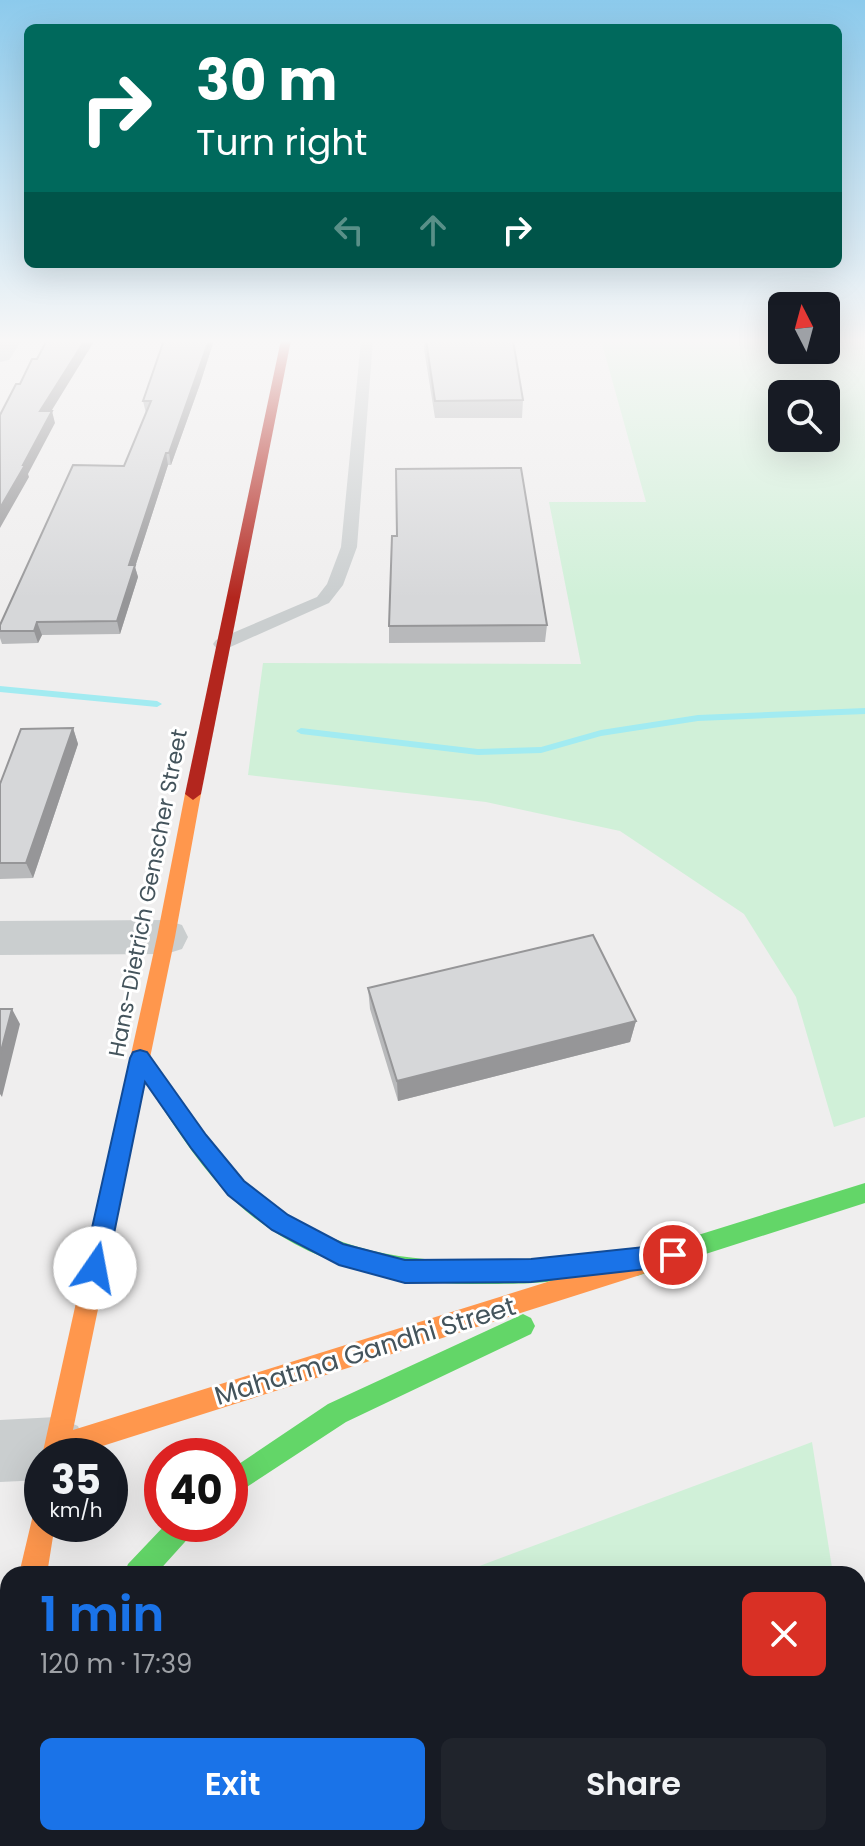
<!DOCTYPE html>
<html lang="en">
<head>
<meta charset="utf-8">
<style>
	:root { --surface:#171b24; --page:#20242c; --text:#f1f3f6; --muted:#9ea1a6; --accent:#1a73e8 }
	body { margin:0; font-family:Poppins,sans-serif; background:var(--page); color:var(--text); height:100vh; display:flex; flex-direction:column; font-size:30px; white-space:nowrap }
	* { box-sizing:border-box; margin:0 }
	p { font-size:26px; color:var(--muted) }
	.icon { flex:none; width:44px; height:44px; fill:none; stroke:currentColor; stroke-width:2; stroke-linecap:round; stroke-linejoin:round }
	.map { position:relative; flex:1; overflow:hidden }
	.side { position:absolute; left:0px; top:1566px; width:866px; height:280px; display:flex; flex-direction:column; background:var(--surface); border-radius:24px 24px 0 0; box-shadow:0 8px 32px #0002 }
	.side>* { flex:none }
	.guide { position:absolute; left:24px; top:24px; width:818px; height:244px; border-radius:12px; box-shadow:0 8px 32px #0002; background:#00695c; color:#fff; overflow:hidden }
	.needle { width:52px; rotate:354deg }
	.fabs { position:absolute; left:768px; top:292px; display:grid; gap:16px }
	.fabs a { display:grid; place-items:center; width:72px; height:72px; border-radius:12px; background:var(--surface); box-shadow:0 8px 32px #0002; font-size:40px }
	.speed { position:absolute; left:24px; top:1438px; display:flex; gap:16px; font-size:40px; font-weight:700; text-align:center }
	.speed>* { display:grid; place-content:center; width:104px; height:104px; border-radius:50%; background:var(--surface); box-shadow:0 8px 32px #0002; line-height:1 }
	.speed small { font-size:20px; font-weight:400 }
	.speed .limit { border:12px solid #d22; background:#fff; color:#111 }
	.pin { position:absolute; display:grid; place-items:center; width:68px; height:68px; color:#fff; margin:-34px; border:4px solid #fff; border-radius:50%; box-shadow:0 2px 8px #0007 }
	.me { position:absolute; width:88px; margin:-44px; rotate:12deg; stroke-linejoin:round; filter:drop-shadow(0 0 6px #0008) }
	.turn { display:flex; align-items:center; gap:28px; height:168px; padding:0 40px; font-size:36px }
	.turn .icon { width:104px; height:104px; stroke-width:2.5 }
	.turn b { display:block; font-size:56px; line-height:68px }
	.lanes { display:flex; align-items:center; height:76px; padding:0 40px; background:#0003; justify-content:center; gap:40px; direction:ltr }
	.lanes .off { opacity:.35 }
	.round { display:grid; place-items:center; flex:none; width:84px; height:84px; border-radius:12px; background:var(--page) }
	.headline { display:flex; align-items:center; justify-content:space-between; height:136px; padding:0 40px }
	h1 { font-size:48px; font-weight:600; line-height:60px; color:var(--accent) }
	.primary-button { display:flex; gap:16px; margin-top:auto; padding:16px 40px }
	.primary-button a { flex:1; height:92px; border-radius:12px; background:var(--accent); color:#fff; font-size:32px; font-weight:600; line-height:92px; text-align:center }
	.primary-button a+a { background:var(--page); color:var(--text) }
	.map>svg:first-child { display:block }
</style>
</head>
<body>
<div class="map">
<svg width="865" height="1846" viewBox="0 0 865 1846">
	<rect width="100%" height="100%" fill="#efeeee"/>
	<!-- green -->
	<path fill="#d0f0d8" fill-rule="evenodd" d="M 601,340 L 782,340 L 782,350 L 826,350 L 826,340 L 865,340 L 865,1117 L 834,1127 L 796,997 L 744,914 L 620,831 L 486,802 L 248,775 L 263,663 L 581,664 L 549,502 L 646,502 ZM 782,394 L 826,394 L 826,438 L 782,438 Z
		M 812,1442 L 833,1574 L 458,1574 Z
		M 858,1724 L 865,1767 L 865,1846 L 841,1846 L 840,1838 L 858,1838 Z"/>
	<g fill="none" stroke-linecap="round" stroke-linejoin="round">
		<!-- stream -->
		<path fill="#a2ebf1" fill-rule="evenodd" d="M 0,686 L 157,701 L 162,704 L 157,707 L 0,692 Z
			M 865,708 L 865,714 L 698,721 L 601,736 L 541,753 L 478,755 L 301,734 L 296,731 L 301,728 L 478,749 L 541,747 L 601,730 L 698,715 Z"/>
		<!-- path -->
		<path stroke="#b6c4be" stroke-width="8" stroke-dasharray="9 6" stroke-linecap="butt" d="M 691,1838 L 692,1846
			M 421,1846 L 427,1838"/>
		<!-- lane -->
		<path fill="#cacecf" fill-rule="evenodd" d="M 361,340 L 373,340 L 357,547 L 343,585 L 329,603 L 228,648 L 216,648 L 213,644 L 216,640 L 317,597 L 327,584 L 341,547 Z"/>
		<!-- street -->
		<path fill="#cacecf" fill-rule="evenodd" d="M 0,340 L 22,340 L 9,360 L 0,362 Z
			M 166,920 L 182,925 L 188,937 L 182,949 L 166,954 L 0,955 L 0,921 Z
			M 56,1417 L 78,1426 L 87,1448 L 84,1456 L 42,1456 L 42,1480 L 0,1482 L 0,1420 Z"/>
		<!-- fast -->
		<path fill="#63d668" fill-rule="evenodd" d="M 140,1050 L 147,1052 C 178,1094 204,1142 241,1179 C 338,1272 453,1266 578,1255 L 586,1258 L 589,1266 L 586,1274 C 560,1285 501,1284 471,1284 C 373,1283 279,1256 214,1179 C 183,1143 160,1102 133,1064 L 130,1058 L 133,1052 Z
			M 865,1183 L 865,1203 L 637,1276 L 629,1273 L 626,1265 L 629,1257 L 637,1254 Z
			M 523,1314 L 531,1318 L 535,1326 L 531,1334 L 346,1422 L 230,1498 L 230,1470 L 328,1404 Z
			M 166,1524 L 197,1524 L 193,1533 L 156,1574 L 124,1574 L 128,1564 Z
			M 8,1697 L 8,1768 L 0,1771 L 0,1701 Z"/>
		<!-- slow -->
		<path fill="#ff974d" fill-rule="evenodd" d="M 193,788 L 201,794 L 175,937 L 73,1430 L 637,1254 L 645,1257 L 648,1265 L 645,1273 L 637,1276 L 71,1456 L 42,1456 L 157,937 L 185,794 Z
			M 42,1511 L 42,1524 L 55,1524 L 47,1574 L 19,1574 L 33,1515 Z
			M 8,1826 L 8,1838 L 32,1838 L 29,1846 L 0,1846 L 0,1838 Z"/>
		<!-- jam -->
		<path fill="#b3261e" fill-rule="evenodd" d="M 281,340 L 291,340 L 201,794 L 193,800 L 185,794 Z"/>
	</g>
	<!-- wall -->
	<path fill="#b8b9bb" d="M 164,340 L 214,340 L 200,384 L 171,465 L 168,465 L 135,567 L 138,577 L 120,634 L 42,635 L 38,643 L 2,644 L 0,638 L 0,625 L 124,466 L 146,413 L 143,401 Z
		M 424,340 L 513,340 L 523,400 L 522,418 L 435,418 L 424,349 Z
		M 397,536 L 547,625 L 545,642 L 389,643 L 389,626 Z
		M 73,728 L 78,744 L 33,878 L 0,879 L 0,784 Z
		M 368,988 L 636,1021 L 630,1042 L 398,1101 L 370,1009 Z
		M 722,1838 L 826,1838 L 827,1846 L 722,1846 Z"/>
	<!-- shaded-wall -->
	<path fill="#969698" d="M 85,340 L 95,340 L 44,423 L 40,411 Z
		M 209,340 L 214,340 L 200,384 L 171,465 L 169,453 Z
		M 52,411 L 55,423 L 28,474 L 29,477 L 0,528 L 0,508 Z
		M 166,453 L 168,465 L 135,567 L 138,577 L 120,634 L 117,621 L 129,565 Z
		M 37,622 L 42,635 L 38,643 L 34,631 Z
		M 73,728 L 78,744 L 33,878 L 26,863 Z
		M 12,1009 L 20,1024 L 2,1097 L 0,1094 L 0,1055 Z
		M 636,1021 L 630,1042 L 398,1101 L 397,1081 Z"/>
	<!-- building -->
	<path fill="#d6d7d9" stroke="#969698" stroke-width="2" d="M 47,340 L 85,340 L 40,411 L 52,411 L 23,465 L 25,465 L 0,508 L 0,415 L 16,384 L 20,384 L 32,359 L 37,359 Z
		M 164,340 L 209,340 L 169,453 L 166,453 L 129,565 L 135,565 L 117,621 L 37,622 L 34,631 L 0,631 L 0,625 L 73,465 L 124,466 L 151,401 L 143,401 Z
		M 426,340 L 513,340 L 523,400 L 435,401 Z
		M 521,468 L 547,625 L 389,626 L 392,536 L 397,536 L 396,469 Z
		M 73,728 L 26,863 L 0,863 L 0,784 L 21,729 Z
		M 593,935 L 636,1021 L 397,1081 L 368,988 Z
		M 0,1009 L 12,1009 L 0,1055 Z
		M 731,1838 L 826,1838 L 827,1846 L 731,1846 Z"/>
	<!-- sky -->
	<linearGradient id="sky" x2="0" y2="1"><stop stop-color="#8ccaec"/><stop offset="0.57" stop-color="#f8f7f7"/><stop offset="1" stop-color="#f8f7f7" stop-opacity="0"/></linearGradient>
	<rect width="865" height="598" fill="url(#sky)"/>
	<!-- route -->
	<path fill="#1a73e8" stroke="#114b97" stroke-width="2" d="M 140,1050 L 147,1052 L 206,1135 L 244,1181 L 288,1215 L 343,1244 L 405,1260 L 531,1259 L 673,1244 L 682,1247 L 685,1255 L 682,1263 L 673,1266 L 531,1282 L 405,1283 L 339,1265 L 272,1230 L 228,1195 L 191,1148 L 145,1082 L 107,1268 L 103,1276 L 95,1279 L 87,1276 L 83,1268 L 130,1058 L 133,1052 Z"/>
	<g text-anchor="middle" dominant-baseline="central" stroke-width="6" stroke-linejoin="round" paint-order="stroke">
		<!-- street labels -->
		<g font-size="22" fill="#44545c" stroke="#fff">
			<text transform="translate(148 893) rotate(-79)">Hans-Dietrich Genscher Street</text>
		</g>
		<!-- near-street labels -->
		<g font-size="26" fill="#44545c" stroke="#fff">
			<text transform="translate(365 1351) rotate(-17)">Mahatma Gandhi Street</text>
		</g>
	</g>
</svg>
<div class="fabs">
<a><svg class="needle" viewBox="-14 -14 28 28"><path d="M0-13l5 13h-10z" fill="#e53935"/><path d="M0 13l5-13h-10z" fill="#9ea1a6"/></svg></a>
<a><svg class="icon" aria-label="search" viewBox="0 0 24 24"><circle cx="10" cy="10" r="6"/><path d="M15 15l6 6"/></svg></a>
</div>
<div class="speed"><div>35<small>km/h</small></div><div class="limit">40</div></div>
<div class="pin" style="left:673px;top:1255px;background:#d93025"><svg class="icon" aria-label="arrive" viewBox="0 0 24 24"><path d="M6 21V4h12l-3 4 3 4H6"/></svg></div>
<svg class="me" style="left:95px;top:1268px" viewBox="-20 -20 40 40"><circle r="19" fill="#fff"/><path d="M0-13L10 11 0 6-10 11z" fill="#1a73e8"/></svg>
<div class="guide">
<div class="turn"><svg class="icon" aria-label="right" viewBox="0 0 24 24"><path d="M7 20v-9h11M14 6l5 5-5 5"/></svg><div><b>30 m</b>Turn right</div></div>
<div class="lanes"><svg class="icon off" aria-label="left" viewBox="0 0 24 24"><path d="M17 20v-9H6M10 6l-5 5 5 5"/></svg><svg class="icon off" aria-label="ahead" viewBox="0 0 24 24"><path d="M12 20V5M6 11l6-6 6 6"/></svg><svg class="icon" aria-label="right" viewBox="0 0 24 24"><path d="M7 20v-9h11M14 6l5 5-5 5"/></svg></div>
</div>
<section class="side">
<div class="headline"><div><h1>1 min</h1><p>120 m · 17:39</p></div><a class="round" style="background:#d93025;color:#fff"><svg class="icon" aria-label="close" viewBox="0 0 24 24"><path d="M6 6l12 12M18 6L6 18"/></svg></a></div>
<div class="primary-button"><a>Exit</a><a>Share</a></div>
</section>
</div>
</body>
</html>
